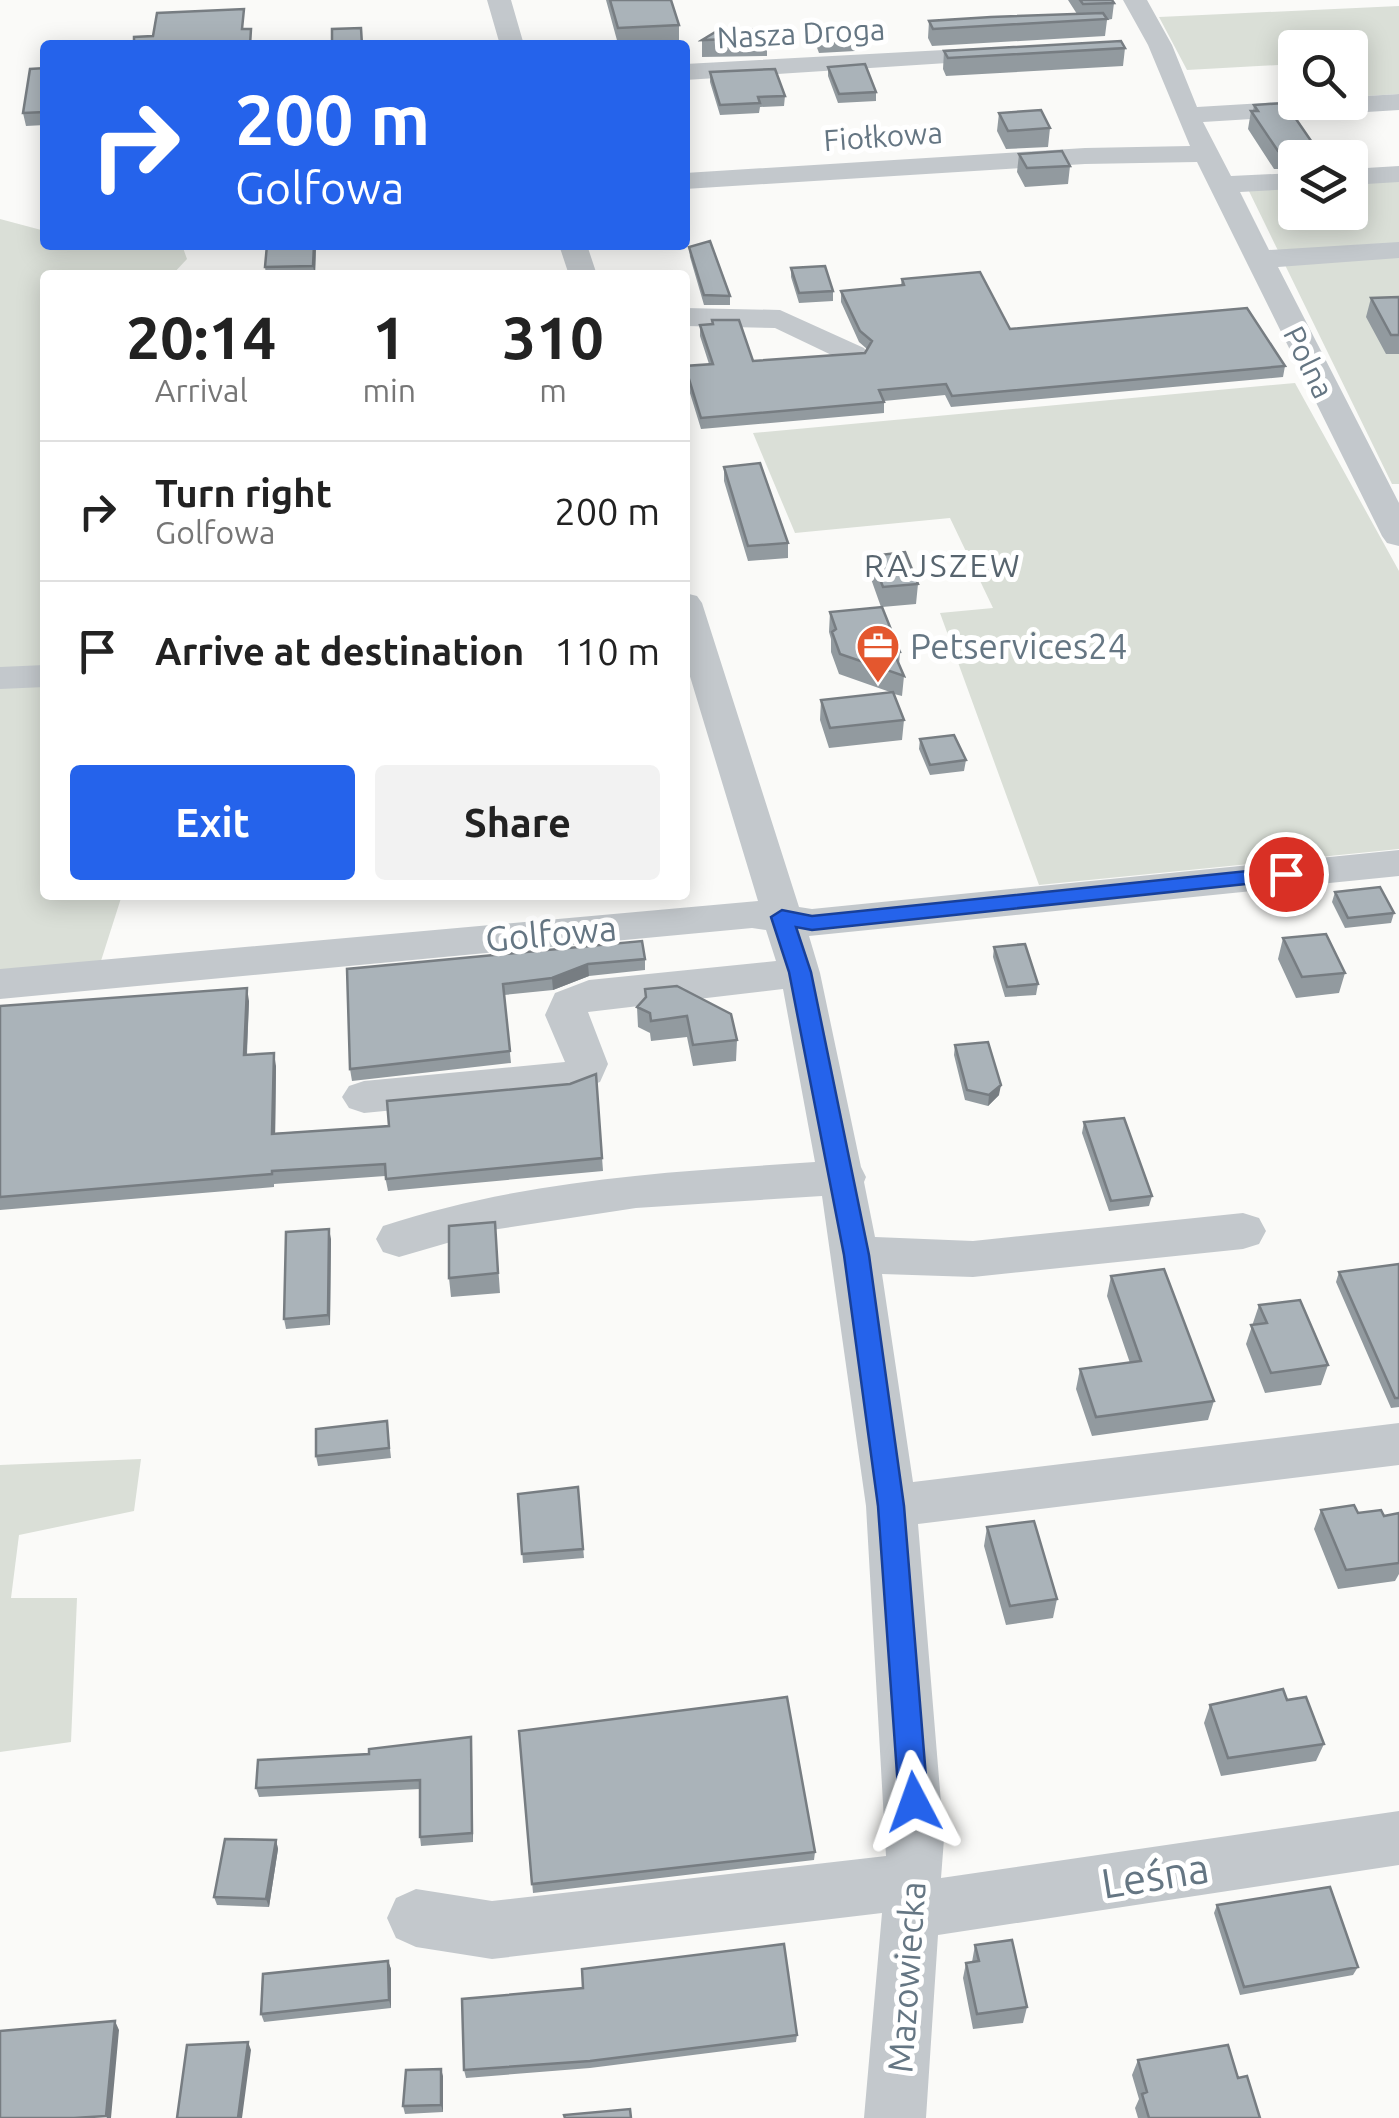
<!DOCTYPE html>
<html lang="en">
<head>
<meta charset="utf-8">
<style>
	:root { --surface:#fff; --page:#f2f2f2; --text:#222; --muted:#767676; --line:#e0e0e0; --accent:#2563eb }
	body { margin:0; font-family:Ubuntu,sans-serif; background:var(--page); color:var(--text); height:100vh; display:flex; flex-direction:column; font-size:38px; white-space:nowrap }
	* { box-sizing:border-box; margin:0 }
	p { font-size:32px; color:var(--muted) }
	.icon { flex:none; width:55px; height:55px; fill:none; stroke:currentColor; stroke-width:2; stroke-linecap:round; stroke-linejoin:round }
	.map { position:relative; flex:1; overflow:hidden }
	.panel { position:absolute; left:40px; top:270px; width:650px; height:630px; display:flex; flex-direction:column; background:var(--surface); border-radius:10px; box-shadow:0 5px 25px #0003 }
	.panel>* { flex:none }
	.top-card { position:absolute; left:40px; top:40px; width:650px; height:210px; border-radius:10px; box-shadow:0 5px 25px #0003; background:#2563eb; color:#fff; overflow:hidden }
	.tools { position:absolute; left:1278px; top:30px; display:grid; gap:20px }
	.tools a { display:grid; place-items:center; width:90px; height:90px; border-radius:10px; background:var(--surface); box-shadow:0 5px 25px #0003; font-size:50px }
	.pin { position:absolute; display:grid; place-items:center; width:85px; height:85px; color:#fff; margin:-42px; border:5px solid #fff; border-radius:50%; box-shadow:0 2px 10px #0007 }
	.me { position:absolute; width:110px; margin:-55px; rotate:356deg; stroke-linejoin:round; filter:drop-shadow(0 0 8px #0008) }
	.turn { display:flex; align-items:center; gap:35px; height:210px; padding:0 30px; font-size:45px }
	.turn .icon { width:130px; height:130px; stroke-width:2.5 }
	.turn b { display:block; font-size:70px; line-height:85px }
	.eta { display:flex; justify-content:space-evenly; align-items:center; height:170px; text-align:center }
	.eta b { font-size:60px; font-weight:700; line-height:70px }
	.primary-button { display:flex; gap:20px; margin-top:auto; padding:20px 30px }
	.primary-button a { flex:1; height:115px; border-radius:10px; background:var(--accent); color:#fff; font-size:40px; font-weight:700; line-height:115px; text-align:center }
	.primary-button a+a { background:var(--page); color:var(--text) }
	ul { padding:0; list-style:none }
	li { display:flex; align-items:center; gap:30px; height:140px; padding:0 30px; border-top:2px solid var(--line) }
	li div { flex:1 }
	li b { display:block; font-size:38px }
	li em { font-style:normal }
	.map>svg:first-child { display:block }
</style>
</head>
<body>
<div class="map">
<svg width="1399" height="2118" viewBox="0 0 1399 2118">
	<rect width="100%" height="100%" fill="#fafaf8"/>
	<!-- green -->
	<path fill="#dadfd7" d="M 1399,6 L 1399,94 L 1350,97 L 1350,48 L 1295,48 L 1295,64 L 1187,70 L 1159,17 Z
		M 1399,173 L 1399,484 L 1392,484 L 1245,183 L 1295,180 L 1295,212 L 1350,212 L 1350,176 Z
		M 0,219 L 45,231 L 45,245 L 182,245 L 187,259 L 172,275 L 45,275 L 45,667 L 0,669 Z
		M 1295,383 L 1399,571 L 1399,849 L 1039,885 L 940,613 L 993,608 L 950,518 L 795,533 L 753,433 Z
		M 45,686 L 45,895 L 122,895 L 100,964 L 0,971 L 0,688 Z
		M 141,1459 L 134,1511 L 19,1535 L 11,1598 L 77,1598 L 71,1742 L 0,1752 L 0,1465 Z"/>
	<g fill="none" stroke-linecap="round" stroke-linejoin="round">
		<!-- minor -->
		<path fill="#c3c8cc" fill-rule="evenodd" d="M 487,0 L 511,0 L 524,45 L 500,45 Z
			M 1123,0 L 1147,0 L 1172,45 L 1197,107 L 1295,101 L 1350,102 L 1350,97 L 1399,94 L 1399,110 L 1203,122 L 1231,176 L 1295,173 L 1295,189 L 1240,192 L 1269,250 L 1399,242 L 1399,258 L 1278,267 L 1399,503 L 1399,546 L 1387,543 L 1382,536 L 1197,162 L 1085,164 L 685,189 L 685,173 L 1085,148 L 1190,146 L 1148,45 Z
			M 1000,47 L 1009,49 L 1012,54 L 1009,59 L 685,80 L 685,64 Z
			M 1399,166 L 1399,182 L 1350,185 L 1350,169 Z
			M 559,245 L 587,245 L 597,275 L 569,275 Z
			M 685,308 L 780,310 L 864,348 L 868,354 L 864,360 L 842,360 L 775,328 L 685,326 Z
			M 685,593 L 697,596 L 702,603 L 799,907 L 812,909 L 1399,850 L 1399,876 L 809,936 L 820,973 L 861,1167 L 866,1177 L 864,1182 L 875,1237 L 973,1241 L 1243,1213 L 1259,1218 L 1266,1231 L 1259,1244 L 1243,1249 L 973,1277 L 882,1274 L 913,1482 L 1399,1423 L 1399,1465 L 918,1524 L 944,1839 L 941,1878 L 1399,1811 L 1399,1865 L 938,1935 L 926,2118 L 864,2118 L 882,1913 L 492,1959 L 416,1947 L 396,1938 L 387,1918 L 396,1898 L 416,1889 L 492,1901 L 886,1856 L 866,1506 L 822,1196 L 636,1208 L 492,1230 L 399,1257 L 383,1252 L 376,1239 L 383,1226 C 527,1179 666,1172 815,1162 L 783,989 L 588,1012 L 608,1064 L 600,1082 L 570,1093 L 364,1113 L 349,1108 L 342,1097 L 349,1086 L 364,1081 L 565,1062 L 545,1015 L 555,993 L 589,980 L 776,961 L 766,930 L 752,928 L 0,999 L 0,969 L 758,901 L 685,660 Z
			M 45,665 L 45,687 L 0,689 L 0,667 Z"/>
	</g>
	<!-- wall -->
	<path fill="#929a9f" d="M 606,0 L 671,0 L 679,25 L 679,41 L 618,44 Z
		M 1068,0 L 1112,0 L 1114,3 L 1112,19 L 1107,20 L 1105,36 L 932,46 L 928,38 L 929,21 L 1077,14 Z
		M 816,28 L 856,33 L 855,51 L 819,53 L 816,45 Z
		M 767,38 L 767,56 L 702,57 L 702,40 Z
		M 1125,48 L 1123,66 L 946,76 L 943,69 L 944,51 Z
		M 828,67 L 876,92 L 876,101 L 838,103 L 828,76 Z
		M 45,68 L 45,125 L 26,126 L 23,113 Z
		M 710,72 L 785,96 L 784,106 L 760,107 L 759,113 L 720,115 L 710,82 Z
		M 1254,105 L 1318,151 L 1317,158 L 1295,158 L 1295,169 L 1274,169 L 1248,129 L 1251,111 L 1253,111 Z
		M 999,113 L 1050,128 L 1048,147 L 1006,149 L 997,131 Z
		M 1019,154 L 1070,166 L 1068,184 L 1025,187 L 1017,172 Z
		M 685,186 L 690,197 L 690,208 L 685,209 Z
		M 267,245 L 316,245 L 315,275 L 266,275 L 265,267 Z
		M 689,247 L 730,296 L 730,305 L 704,305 L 690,257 Z
		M 791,268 L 833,291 L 833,301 L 799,303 L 791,277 Z
		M 902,279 L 1010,329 L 1285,366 L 1283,377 L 951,407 L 945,395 L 884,401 L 884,413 L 701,429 L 685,377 L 685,366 L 709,364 L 700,336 L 700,325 L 712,324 L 712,320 L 753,361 L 865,353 L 867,349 L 859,342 L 841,302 L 841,291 L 901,285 Z
		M 1399,297 L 1399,354 L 1386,354 L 1366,317 L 1371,298 Z
		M 724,467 L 788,543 L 788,558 L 748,561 L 724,481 Z
		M 871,556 L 918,584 L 916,604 L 882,607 L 900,652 L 899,665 L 904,676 L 902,696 L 894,694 L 904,720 L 902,740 L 829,748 L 820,720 L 821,700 L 890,692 L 839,674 L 831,652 L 831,639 L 829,632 L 830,612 L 881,607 L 870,576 Z
		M 920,739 L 966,760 L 964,771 L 930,775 L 919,749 Z
		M 1335,892 L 1394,913 L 1391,923 L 1345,928 L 1332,902 Z
		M 1283,938 L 1345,973 L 1339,993 L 1296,998 L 1278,959 Z
		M 994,947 L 1038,984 L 1036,995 L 1005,997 L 993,957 Z
		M 645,959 L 645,970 L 589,976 L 553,990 L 504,995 L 511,1063 L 352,1081 L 350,1069 L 347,969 Z
		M 645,989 L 737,1040 L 736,1061 L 693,1066 L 687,1037 L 651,1041 L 650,1033 L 638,1027 L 637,1007 L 645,999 Z
		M 249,1001 L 247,1055 L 276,1066 L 275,1133 L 389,1126 L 570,1084 L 596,1074 L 603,1171 L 388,1191 L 385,1176 L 274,1184 L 274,1187 L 0,1210 L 0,1006 Z
		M 955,1045 L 999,1095 L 988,1106 L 965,1100 L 954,1055 Z
		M 1084,1122 L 1152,1196 L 1149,1206 L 1109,1211 L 1082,1133 Z
		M 495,1222 L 500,1293 L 451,1297 L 449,1278 Z
		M 331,1239 L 330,1325 L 286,1329 L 284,1319 Z
		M 1399,1264 L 1399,1407 L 1391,1408 L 1336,1282 L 1339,1272 Z
		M 1111,1276 L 1214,1401 L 1208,1420 L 1092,1436 L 1076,1389 L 1080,1369 L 1130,1363 L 1107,1296 Z
		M 1259,1305 L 1328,1365 L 1321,1385 L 1265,1393 L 1246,1344 Z
		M 387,1421 L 391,1458 L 318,1466 L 316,1456 Z
		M 578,1487 L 584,1558 L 523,1563 L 518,1494 Z
		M 1321,1510 L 1384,1516 L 1399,1513 L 1399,1574 L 1395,1581 L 1338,1589 L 1314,1529 Z
		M 987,1527 L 1057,1599 L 1053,1618 L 1006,1625 L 984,1546 Z
		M 1287,1700 L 1324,1744 L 1316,1761 L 1221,1776 L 1204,1723 L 1210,1705 Z
		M 519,1731 L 815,1852 L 814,1860 L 533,1893 Z
		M 471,1737 L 473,1842 L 421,1846 L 420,1837 L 420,1789 L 259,1797 L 256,1788 L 369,1754 Z
		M 276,1840 L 278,1849 L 269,1907 L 217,1905 L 214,1897 Z
		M 1217,1905 L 1358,1967 L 1353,1975 L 1240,1995 L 1214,1913 Z
		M 975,1945 L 1027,2007 L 1023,2023 L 973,2029 L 963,1978 L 966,1963 L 972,1962 Z
		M 388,1961 L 391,1969 L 391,2008 L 264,2022 L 261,2014 Z
		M 797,2035 L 796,2042 L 590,2068 L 466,2078 L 464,2070 Z
		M 1138,2060 L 1260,2118 L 1138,2118 L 1135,2108 L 1139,2099 L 1132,2075 Z
		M 443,2076 L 443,2112 L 405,2114 L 403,2106 Z"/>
	<!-- shaded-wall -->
	<path fill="#777d82" d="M 314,245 L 316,245 L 315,275 L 313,266 Z
		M 588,964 L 589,976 L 553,990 L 552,978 Z
		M 247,988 L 249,1001 L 246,1068 L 244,1055 Z
		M 274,1053 L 276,1066 L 275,1146 L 272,1134 Z
		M 1001,1085 L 999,1095 L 988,1106 L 989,1095 Z
		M 329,1229 L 331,1239 L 330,1325 L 328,1315 Z
		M 471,1737 L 472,1746 L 473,1842 L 472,1833 Z
		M 276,1840 L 278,1849 L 269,1907 L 266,1899 Z
		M 388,1961 L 391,1969 L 391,2008 L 389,2000 Z
		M 115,2021 L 119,2030 L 111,2118 L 107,2118 L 106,2116 Z
		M 248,2042 L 251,2050 L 242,2118 L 238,2118 Z
		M 441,2069 L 443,2076 L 443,2112 L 441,2105 Z"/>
	<!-- building -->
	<path fill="#aab3b9" stroke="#777d82" stroke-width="2.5" d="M 610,0 L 671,0 L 679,25 L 618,28 Z
		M 1080,0 L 1112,0 L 1114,3 L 1083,4 Z
		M 244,9 L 242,29 L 251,29 L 250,45 L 134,45 L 134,37 L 153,36 L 157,13 Z
		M 1103,13 L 1107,19 L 933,29 L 929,21 L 991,17 Z
		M 852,26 L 856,33 L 819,35 L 816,28 Z
		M 361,28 L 362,45 L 332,45 L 332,29 Z
		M 764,29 L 767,38 L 702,40 L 717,31 Z
		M 1121,41 L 1125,48 L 948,58 L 944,51 Z
		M 865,64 L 876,92 L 839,94 L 828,67 Z
		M 45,68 L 45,112 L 23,113 L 30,69 Z
		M 775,69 L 785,96 L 758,97 L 760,103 L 720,105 L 710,72 Z
		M 1285,103 L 1318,151 L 1278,151 L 1251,111 L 1258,111 L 1254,105 Z
		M 1041,110 L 1050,128 L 1008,131 L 999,113 Z
		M 1062,151 L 1070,166 L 1027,168 L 1019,154 Z
		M 710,241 L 730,296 L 704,295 L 689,247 Z
		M 267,245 L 314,245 L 313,266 L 265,267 Z
		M 825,266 L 833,291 L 799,293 L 791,268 Z
		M 980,272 L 1010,329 L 1247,308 L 1285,366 L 952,396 L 946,384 L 879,390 L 884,402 L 701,418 L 685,366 L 713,364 L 700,325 L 713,324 L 712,320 L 739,320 L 753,361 L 865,353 L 872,341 L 860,331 L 841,291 L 904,285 L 902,279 Z
		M 1399,297 L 1399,335 L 1391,335 L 1371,298 Z
		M 760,463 L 788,543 L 748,546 L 724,467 Z
		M 905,552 L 918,584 L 883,587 L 871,556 Z
		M 882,607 L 900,652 L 894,653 L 904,676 L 840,654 L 832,632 L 836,629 L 830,612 Z
		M 893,692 L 904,720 L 830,728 L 821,700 Z
		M 954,735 L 966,760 L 930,765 L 920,739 Z
		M 1380,887 L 1394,913 L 1348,918 L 1335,892 Z
		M 1326,934 L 1345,973 L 1302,977 L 1283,938 Z
		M 642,941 L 645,959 L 588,964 L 552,978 L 503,984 L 510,1051 L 350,1069 L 347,969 Z
		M 1025,944 L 1038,984 L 1007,987 L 994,947 Z
		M 677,986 L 731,1014 L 737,1040 L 693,1045 L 687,1016 L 651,1021 L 650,1013 L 637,1007 L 646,997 L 645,989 Z
		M 247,988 L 244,1055 L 274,1053 L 272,1134 L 389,1126 L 387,1101 L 570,1084 L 596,1074 L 602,1158 L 386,1179 L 385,1164 L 272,1171 L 272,1174 L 0,1197 L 0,1006 Z
		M 988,1042 L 1001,1085 L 989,1095 L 967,1090 L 955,1045 Z
		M 1124,1118 L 1152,1196 L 1111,1201 L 1084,1122 Z
		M 495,1222 L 498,1273 L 449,1278 L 449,1226 Z
		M 329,1229 L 328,1315 L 284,1319 L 286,1232 Z
		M 1399,1264 L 1399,1398 L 1395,1398 L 1339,1272 Z
		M 1164,1269 L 1214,1401 L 1096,1417 L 1080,1369 L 1141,1361 L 1111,1276 Z
		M 1300,1300 L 1328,1365 L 1271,1373 L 1251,1325 L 1267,1323 L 1259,1305 Z
		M 387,1421 L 389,1448 L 316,1456 L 316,1429 Z
		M 578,1487 L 583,1549 L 522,1554 L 518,1494 Z
		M 1354,1505 L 1358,1513 L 1381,1510 L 1384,1516 L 1399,1513 L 1399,1563 L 1346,1570 L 1321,1510 Z
		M 1034,1521 L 1057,1599 L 1010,1606 L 987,1527 Z
		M 1283,1689 L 1287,1700 L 1306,1697 L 1324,1744 L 1228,1758 L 1210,1705 Z
		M 787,1697 L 815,1852 L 532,1884 L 519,1731 Z
		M 471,1737 L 472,1833 L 420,1837 L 420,1780 L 256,1788 L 258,1760 L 369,1754 L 369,1749 Z
		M 225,1839 L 276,1840 L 266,1899 L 214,1897 Z
		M 1330,1887 L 1358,1967 L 1244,1987 L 1217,1905 Z
		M 1012,1940 L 1027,2007 L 977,2014 L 966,1963 L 979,1961 L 975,1945 Z
		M 784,1944 L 797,2035 L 590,2061 L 464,2070 L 462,1999 L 583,1988 L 582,1969 Z
		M 388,1961 L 389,2000 L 261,2014 L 263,1974 Z
		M 115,2021 L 106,2116 L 74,2118 L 0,2118 L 0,2031 Z
		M 248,2042 L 238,2118 L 177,2118 L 187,2045 Z
		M 1228,2045 L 1238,2078 L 1247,2076 L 1260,2118 L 1149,2118 L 1142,2094 L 1147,2092 L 1138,2060 Z
		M 441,2069 L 441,2105 L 403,2106 L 406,2070 Z
		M 630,2109 L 631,2118 L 565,2118 L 564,2115 Z"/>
	<!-- route -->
	<path fill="#2563eb" stroke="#184099" stroke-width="2.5" d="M 1286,867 L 1297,874 L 1293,879 L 812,930 L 796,927 L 811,972 L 869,1255 L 904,1506 L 928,1802 L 924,1812 L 914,1816 L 903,1812 L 899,1802 L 878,1506 L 844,1255 L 789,972 L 771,917 L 782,910 L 812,916 Z"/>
	<!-- icons -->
	<defs>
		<symbol id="office-pin" viewBox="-11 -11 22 30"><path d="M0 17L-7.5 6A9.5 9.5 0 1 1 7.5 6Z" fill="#e4572e" stroke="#fff"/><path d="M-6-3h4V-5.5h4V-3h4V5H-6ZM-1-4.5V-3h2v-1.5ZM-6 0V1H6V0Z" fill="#fff"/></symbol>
	</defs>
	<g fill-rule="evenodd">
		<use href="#office-pin" x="853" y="621" width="50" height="68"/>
	</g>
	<g text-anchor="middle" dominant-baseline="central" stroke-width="10" stroke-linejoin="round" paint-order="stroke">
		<!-- far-street labels -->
		<g font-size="30" fill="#657683" stroke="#fff">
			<text transform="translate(801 33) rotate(-3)">Nasza Droga</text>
			<text transform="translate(883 136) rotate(-4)">Fiołkowa</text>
			<text transform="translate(1309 362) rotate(64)">Polna</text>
		</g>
		<!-- far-quarter labels -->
		<g font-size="32" letter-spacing="2.5" fill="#57646e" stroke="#fff">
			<text x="943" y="565">RAJSZEW</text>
		</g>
		<!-- poi labels -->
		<g font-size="35" fill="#657683" stroke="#fff" text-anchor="start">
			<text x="910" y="646">Petservices24</text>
		</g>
		<!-- street labels -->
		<g font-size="35" fill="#657683" stroke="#fff">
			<text transform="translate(551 933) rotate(-5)">Golfowa</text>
			<text transform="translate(906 1977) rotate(-86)">Mazowiecka</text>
		</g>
		<!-- near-street labels -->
		<g font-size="42" fill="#657683" stroke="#fff">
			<text transform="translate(1155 1875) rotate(-9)">Leśna</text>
		</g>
	</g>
</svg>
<div class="tools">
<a><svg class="icon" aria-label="search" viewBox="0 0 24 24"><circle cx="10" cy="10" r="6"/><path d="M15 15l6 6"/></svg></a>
<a><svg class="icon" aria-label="layers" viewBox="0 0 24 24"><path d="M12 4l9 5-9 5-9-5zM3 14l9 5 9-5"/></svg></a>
</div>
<div class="pin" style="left:1286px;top:874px;background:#d93025"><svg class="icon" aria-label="arrive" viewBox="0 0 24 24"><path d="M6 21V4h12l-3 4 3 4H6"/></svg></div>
<svg class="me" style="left:914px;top:1802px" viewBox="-20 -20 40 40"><path d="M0-17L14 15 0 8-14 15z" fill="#2563eb" stroke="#fff" stroke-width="4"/></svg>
<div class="top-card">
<div class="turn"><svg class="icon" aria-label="right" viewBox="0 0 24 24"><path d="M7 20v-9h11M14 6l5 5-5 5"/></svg><div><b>200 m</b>Golfowa</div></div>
</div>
<section class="panel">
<div class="eta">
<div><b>20:14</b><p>Arrival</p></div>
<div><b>1</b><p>min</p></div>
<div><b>310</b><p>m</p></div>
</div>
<ul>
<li><svg class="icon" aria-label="right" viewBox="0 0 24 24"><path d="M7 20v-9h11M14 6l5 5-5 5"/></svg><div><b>Turn right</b><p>Golfowa</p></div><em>200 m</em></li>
<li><svg class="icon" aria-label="arrive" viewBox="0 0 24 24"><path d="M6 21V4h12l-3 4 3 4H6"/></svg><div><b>Arrive at destination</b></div><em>110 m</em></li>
</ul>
<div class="primary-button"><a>Exit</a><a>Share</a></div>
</section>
</div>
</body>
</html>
